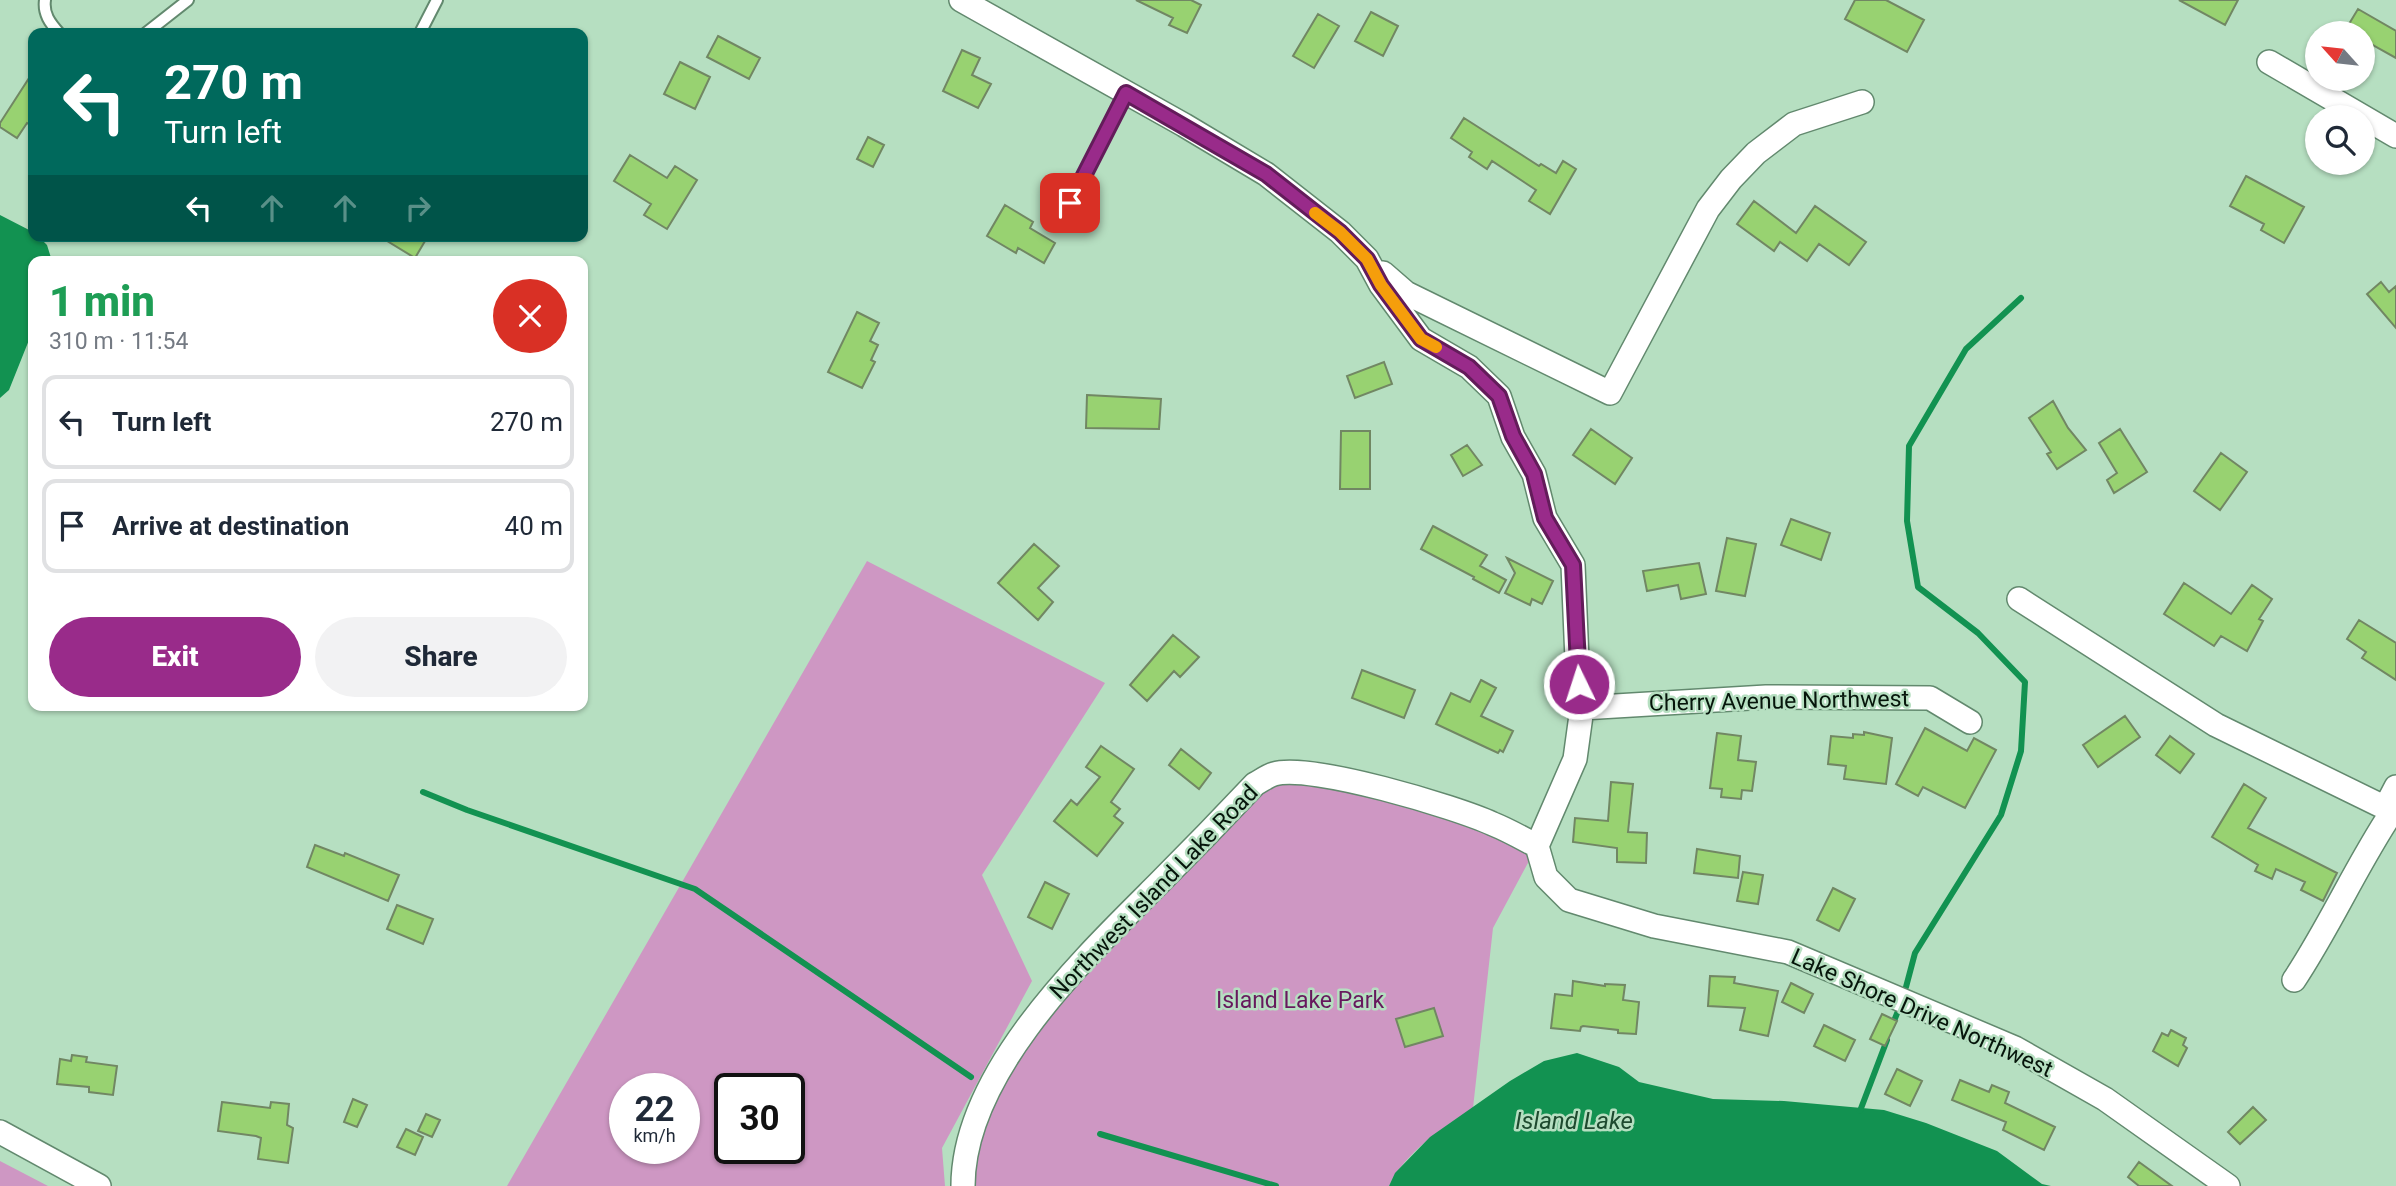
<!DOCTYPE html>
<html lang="en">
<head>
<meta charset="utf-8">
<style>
	:root { --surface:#fff; --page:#f2f2f3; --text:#1f2937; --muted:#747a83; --line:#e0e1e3; --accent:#992b8a }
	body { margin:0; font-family:Roboto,sans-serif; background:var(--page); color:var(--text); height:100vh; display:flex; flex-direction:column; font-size:26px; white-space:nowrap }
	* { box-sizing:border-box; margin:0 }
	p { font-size:23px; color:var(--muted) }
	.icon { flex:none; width:38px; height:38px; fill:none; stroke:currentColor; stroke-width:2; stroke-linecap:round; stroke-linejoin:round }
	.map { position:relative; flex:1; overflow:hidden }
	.sheet { position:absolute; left:28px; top:256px; width:560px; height:455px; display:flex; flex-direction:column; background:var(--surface); border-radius:14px; box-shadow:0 2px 5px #0004 }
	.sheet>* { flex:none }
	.guide { position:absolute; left:28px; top:28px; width:560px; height:214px; border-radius:14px; box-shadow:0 2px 5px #0004; background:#00695c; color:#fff; overflow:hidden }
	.needle { width:46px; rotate:297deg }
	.fabs { position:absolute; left:2305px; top:21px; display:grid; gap:14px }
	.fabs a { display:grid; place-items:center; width:70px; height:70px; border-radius:50%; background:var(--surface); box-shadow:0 2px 5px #0004; font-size:35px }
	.speed { position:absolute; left:609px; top:1073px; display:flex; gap:14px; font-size:35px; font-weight:700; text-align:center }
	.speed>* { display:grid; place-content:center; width:91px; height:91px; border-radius:50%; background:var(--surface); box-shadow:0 2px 5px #0004; line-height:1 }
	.speed small { font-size:18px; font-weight:400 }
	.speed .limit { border:4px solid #111; border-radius:10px; background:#fff; color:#111 }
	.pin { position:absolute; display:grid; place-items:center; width:60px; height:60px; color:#fff; margin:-30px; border-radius:14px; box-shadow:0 4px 10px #0006 }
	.me { position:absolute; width:77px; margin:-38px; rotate:356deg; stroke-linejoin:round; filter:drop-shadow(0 0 5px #0008) }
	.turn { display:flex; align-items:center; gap:24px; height:147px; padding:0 21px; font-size:32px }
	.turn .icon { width:91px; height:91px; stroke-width:2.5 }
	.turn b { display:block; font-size:49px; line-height:60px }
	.lanes { display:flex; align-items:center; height:66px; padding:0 21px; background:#0003; justify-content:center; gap:35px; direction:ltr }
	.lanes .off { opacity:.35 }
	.round { display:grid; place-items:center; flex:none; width:74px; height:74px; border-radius:37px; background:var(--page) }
	.head { display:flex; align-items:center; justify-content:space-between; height:119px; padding:0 21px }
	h1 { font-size:42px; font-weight:800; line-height:52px; color:#1e9e55 }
	.action { display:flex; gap:14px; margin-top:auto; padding:14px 21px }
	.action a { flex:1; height:80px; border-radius:42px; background:var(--accent); color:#fff; font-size:28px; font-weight:800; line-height:80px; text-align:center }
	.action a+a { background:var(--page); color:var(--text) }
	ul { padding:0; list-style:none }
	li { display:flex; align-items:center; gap:21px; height:94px; margin:0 14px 10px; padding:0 7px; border:4px solid var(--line); border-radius:14px }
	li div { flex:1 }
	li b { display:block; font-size:26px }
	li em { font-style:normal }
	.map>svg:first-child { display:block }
</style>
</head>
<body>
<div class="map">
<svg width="2396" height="1186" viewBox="0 0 2396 1186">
	<rect width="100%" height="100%" fill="#b6dfc1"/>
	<!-- green -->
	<path fill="#ce97c3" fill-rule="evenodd" d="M 867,561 L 1105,683 L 982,875 L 1032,981 L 942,1148 L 945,1186 L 507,1186 ZM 625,1088 L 684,1088 L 684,1148 L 625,1148 ZM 730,1088 L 789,1088 L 789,1148 L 730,1148 Z
		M 1303,772 L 1537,846 L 1493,928 L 1473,1108 C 1442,1129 1406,1151 1389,1186 L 963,1186 L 1010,1052 L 1255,784 Z
		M 0,1161 L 48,1186 L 0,1186 Z"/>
	<!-- water -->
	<path fill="#129251" d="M 0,215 L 33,232 L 33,236 L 38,236 L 47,245 L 52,261 L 33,261 L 33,330 L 9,390 L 0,398 Z
		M 1577,1053 L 1619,1067 L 1639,1082 L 1713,1099 L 1784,1101 L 1884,1110 L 1926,1123 L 1997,1151 L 2042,1184 L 2051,1186 L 1389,1186 L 1395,1173 L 1430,1137 L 1510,1081 L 1544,1061 Z"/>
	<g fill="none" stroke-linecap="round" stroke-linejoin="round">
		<!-- stream -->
		<path stroke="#129251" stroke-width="6" d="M 423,792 L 467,810 L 695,889 L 971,1077
			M 1906,987 L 1915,953 L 2001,815 L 2021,751 L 2025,682 L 1978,633 L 1918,587 L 1907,521 L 1909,446 L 1966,349 L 2021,298
			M 1892,1026 L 1898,1011
			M 1860,1111 L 1887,1040
			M 1100,1134 L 1276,1186"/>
	</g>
	<!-- building -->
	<path fill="#98d271" stroke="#718763" stroke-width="2" d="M 1136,0 L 1191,0 L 1201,5 L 1187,33 L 1169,25 L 1173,18 Z
		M 1855,0 L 1886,0 L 1924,20 L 1907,52 L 1845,19 Z
		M 2179,0 L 2238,0 L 2225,25 Z
		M 2358,9 L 2396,31 L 2396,58 L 2362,39 L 2362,33 L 2353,33 L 2346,29 Z
		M 1371,12 L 1398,26 L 1383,56 L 1355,41 Z
		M 1318,14 L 1339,26 L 1314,68 L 1293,56 Z
		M 718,36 L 760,58 L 749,79 L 707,57 Z
		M 962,50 L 980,58 L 972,75 L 991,84 L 978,108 L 943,91 Z
		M 680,62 L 710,77 L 695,109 L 664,94 Z
		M 33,72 L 33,126 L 27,123 L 17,138 L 0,127 L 0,123 Z
		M 1464,118 L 1539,166 L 1541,164 L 1556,173 L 1563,161 L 1576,169 L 1550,214 L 1529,201 L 1536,190 L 1492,161 L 1487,169 L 1469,157 L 1472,152 L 1451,138 Z
		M 868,137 L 884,145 L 873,167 L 857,159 Z
		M 630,155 L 667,178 L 675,166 L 697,180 L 667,229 L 644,215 L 651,204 L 614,181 Z
		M 2246,176 L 2304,207 L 2284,243 L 2261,230 L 2264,224 L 2230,206 Z
		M 1754,201 L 1796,233 L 1815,206 L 1866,242 L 1849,265 L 1819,244 L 1807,261 L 1780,242 L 1774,251 L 1737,224 Z
		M 1005,205 L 1033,222 L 1030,228 L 1055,243 L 1044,263 L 1018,248 L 1016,253 L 987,236 Z
		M 379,236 L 428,236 L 415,258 Z
		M 2381,282 L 2389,292 L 2396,286 L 2396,328 L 2367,294 Z
		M 857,312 L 879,323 L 870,341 L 878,345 L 871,360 L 875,362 L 862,388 L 828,372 Z
		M 1384,362 L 1392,384 L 1355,398 L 1347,376 Z
		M 1087,395 L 1161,399 L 1159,429 L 1086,428 Z
		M 2053,401 L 2068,428 L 2086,450 L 2057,469 L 2047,454 L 2051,452 L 2029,418 Z
		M 1591,429 L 1632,458 L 1615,484 L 1573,455 Z
		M 2120,429 L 2147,472 L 2114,493 L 2107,480 L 2117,473 L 2099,443 Z
		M 1341,431 L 1370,431 L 1370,489 L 1340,489 Z
		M 1467,445 L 1482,465 L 1463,476 L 1451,455 Z
		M 2221,453 L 2247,472 L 2220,510 L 2194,491 Z
		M 1791,519 L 1830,533 L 1821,560 L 1781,545 Z
		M 1433,526 L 1487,555 L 1480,566 L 1506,580 L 1499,593 L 1473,579 L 1474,577 L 1421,549 Z
		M 1727,538 L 1756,544 L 1745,596 L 1716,591 Z
		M 1034,544 L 1059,566 L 1038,588 L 1053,602 L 1038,620 L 998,583 Z
		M 1507,558 L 1553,581 L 1542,604 L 1532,599 L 1530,605 L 1505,593 L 1515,573 Z
		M 1699,563 L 1706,594 L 1681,599 L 1678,585 L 1647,591 L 1643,571 Z
		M 2184,583 L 2231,614 L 2252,585 L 2272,599 L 2259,619 L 2263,621 L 2247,651 L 2221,636 L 2214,646 L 2164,614 Z
		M 2359,620 L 2396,643 L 2396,680 L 2362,658 L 2366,652 L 2347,639 Z
		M 1173,635 L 1199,657 L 1180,677 L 1174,671 L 1147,701 L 1130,685 Z
		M 1362,670 L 1415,690 L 1404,718 L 1352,698 Z
		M 1481,680 L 1496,688 L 1481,716 L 1513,731 L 1503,752 L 1500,750 L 1498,753 L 1483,746 L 1436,724 L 1451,693 L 1470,702 Z
		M 2125,716 L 2140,737 L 2098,767 L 2083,745 Z
		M 1925,728 L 1967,751 L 1974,738 L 1996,750 L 1965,808 L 1923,787 L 1918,796 L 1896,784 Z
		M 1864,732 L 1892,738 L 1886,784 L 1844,779 L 1846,766 L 1828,764 L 1831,736 L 1853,738 L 1853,734 L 1864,735 Z
		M 1717,733 L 1741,736 L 1738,760 L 1756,762 L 1752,791 L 1742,790 L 1741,799 L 1721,797 L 1722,789 L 1710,788 Z
		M 2170,736 L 2194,754 L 2180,773 L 2156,755 Z
		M 1101,746 L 1134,769 L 1111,802 L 1120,809 L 1114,816 L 1123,823 L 1097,856 L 1054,821 L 1071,800 L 1077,805 L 1100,777 L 1086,767 Z
		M 1181,749 L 1211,773 L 1199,789 L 1169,765 Z
		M 1611,782 L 1633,784 L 1628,832 L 1647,833 L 1646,863 L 1617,862 L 1617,848 L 1573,842 L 1575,818 L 1608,821 Z
		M 2244,784 L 2266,798 L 2248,828 L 2337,873 L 2323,901 L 2301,890 L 2305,882 L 2276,869 L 2272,879 L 2255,871 L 2258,865 L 2212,837 Z
		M 315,845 L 344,856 L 345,853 L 399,875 L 388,901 L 307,867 Z
		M 1697,849 L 1740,856 L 1738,878 L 1694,873 Z
		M 1743,872 L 1763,875 L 1758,904 L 1737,901 Z
		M 1045,882 L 1069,894 L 1052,929 L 1028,917 Z
		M 1833,888 L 1855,899 L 1839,931 L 1817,920 Z
		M 397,905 L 433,919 L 423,944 L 387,929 Z
		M 1710,976 L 1735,977 L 1734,983 L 1778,991 L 1768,1036 L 1740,1030 L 1745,1008 L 1708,1006 Z
		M 1573,981 L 1605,986 L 1605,984 L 1625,985 L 1623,1000 L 1639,1002 L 1636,1034 L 1618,1033 L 1618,1030 L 1583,1026 L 1581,1027 L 1580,1031 L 1551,1028 L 1555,994 L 1572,996 Z
		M 1791,983 L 1813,994 L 1804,1013 L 1782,1002 Z
		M 1434,1008 L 1443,1036 L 1405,1047 L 1396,1019 Z
		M 1882,1014 L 1897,1021 L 1885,1046 L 1870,1039 Z
		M 1824,1025 L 1855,1040 L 1845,1061 L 1814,1046 Z
		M 2171,1030 L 2186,1038 L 2183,1045 L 2187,1048 L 2178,1066 L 2153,1051 L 2162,1033 L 2168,1036 Z
		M 72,1055 L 87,1057 L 86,1062 L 117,1066 L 113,1095 L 89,1092 L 89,1087 L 57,1084 L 60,1059 L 71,1061 Z
		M 1897,1069 L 1922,1081 L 1910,1106 L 1885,1094 Z
		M 1960,1080 L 1989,1092 L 1992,1085 L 2009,1092 L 2005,1103 L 2055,1127 L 2044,1150 L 2003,1130 L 2006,1122 L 1952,1100 Z
		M 353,1099 L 367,1105 L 357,1127 L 344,1122 Z
		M 222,1102 L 270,1108 L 271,1102 L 289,1104 L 287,1125 L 293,1128 L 288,1163 L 258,1159 L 261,1138 L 256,1136 L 218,1131 Z
		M 2253,1107 L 2266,1120 L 2240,1144 L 2228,1132 Z
		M 426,1114 L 440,1120 L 432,1137 L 418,1131 Z
		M 406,1129 L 423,1137 L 415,1155 L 397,1147 Z
		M 2139,1162 L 2172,1186 L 2139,1186 L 2128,1177 Z"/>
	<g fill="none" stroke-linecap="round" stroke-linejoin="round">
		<defs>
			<path id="lane" d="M 45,0 C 43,14 50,23 59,33
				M 146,33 L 188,0
				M 420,33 L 437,0
				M 1070,203 L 1127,93"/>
			<path id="street" d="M 961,0 L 1184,125 L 1266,174 L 1340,232 L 1367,259 L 1381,285 L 1421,339 L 1469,367 L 1499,396 L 1513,437 L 1534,474 L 1545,518 L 1573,565 L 1577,660 L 1582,708 L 1575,759 L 1537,846
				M 2269,62 L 2396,136
				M 1383,273 L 1406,293 L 1610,393 L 1708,209 L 1731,179 L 1756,153 L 1794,124 L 1862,102
				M 2019,599 L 2216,725 L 2396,813
				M 1582,708 L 1766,697 L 1930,698 L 1970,722
				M 2385,808 L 2396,787
				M 1537,846 L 1546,877 L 1569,900 L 1654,926 L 1788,952 L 2015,1048 L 2105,1099 L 2228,1186
				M 2294,980 C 2330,926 2356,866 2392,812
				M 0,1132 L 99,1186
				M 963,1186 C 963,1073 1083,959 1158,884 C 1191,851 1223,818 1255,784 C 1261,781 1267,776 1274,774 C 1310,763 1456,807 1493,824 C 1508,830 1522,838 1537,846"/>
		</defs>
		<!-- lane casing -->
		<use href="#lane" stroke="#62896e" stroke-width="14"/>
		<!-- street casing -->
		<use href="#street" stroke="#62896e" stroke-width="26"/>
		<!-- lane -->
		<use href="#lane" stroke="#fff" stroke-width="10"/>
		<!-- street -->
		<use href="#street" stroke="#fff" stroke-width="23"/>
	</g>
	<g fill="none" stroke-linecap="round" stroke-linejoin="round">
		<defs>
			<path id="route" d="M 1070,203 L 1126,93 L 1266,174 L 1340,232 L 1367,259 L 1381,285 L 1421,339 L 1469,367 L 1499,396 L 1513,436 L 1534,474 L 1545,518 L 1573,565 L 1579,684"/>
		</defs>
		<!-- route casing -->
		<use href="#route" stroke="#631c5a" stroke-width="18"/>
		<!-- route -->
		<use href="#route" stroke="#992b8a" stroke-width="12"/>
		<!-- slow -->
		<path stroke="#f59e0b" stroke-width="12" d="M 1315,213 L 1340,232 L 1367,259 L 1381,285 L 1421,339 L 1436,347"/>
	</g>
	<g text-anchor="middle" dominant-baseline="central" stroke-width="5" stroke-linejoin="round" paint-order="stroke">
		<!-- street labels -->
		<g font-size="23" fill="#06150b" stroke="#b6dfc1">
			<text transform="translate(1779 701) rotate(-1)">Cherry Avenue Northwest</text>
			<text transform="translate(1154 892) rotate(-46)">Northwest Island Lake Road</text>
			<text transform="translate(1922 1013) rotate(24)">Lake Shore Drive Northwest</text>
		</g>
		<!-- park labels -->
		<g font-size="23" fill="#67195d" stroke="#b6dfc1">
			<text x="1300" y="1000">Island Lake Park</text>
		</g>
		<!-- water labels -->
		<g font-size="24" font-style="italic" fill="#1e4a2f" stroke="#b6dfc1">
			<text x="1574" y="1121">Island Lake</text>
		</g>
	</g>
</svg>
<div class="fabs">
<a><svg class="needle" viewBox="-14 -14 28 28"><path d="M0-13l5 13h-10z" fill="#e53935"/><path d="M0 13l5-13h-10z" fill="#747a83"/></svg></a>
<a><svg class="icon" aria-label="search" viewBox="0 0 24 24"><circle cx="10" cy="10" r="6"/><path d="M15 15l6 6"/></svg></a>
</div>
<div class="speed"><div>22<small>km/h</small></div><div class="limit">30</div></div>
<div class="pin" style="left:1070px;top:203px;background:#d93025"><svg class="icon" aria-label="arrive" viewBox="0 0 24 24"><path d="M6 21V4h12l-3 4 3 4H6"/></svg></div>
<svg class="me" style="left:1579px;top:684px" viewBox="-20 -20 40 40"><circle r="17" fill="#992b8a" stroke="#fff" stroke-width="3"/><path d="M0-11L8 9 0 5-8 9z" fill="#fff"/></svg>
<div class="guide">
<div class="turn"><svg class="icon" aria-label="left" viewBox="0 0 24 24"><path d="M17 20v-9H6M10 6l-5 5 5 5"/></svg><div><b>270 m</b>Turn left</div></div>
<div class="lanes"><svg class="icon" aria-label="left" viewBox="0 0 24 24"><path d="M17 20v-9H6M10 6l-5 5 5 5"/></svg><svg class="icon off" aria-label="ahead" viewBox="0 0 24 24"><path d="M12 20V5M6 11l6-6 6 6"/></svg><svg class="icon off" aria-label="ahead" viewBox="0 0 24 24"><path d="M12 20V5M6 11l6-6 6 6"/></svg><svg class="icon off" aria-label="right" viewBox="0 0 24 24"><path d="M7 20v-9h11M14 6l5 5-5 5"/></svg></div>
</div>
<section class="sheet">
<div class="head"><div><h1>1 min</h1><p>310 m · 11:54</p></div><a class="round" style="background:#d93025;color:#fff"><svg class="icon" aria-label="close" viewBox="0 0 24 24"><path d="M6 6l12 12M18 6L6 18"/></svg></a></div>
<ul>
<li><svg class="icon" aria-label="left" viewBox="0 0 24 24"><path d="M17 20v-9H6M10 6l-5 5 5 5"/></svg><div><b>Turn left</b></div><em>270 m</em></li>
<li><svg class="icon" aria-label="arrive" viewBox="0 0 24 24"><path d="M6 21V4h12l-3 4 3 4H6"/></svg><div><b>Arrive at destination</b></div><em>40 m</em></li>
</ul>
<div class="action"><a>Exit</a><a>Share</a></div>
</section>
</div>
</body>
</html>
